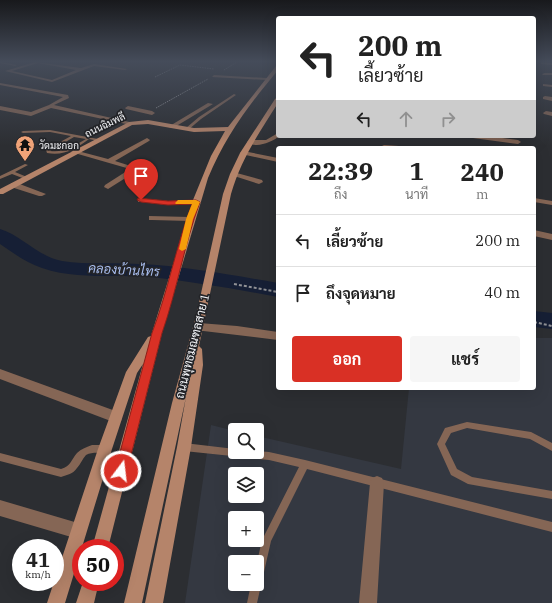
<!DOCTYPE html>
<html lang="th">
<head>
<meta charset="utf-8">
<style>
	:root { --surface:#fff; --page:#f6f6f6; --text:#222; --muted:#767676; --line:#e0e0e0; --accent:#d93025 }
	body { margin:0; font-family:"IBM Plex Serif",Sarabun,serif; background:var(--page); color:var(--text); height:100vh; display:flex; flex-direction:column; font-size:15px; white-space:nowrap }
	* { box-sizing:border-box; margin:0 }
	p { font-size:13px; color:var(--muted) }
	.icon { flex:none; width:22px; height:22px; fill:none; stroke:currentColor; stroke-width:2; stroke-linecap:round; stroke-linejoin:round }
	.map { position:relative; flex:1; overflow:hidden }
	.sheet { position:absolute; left:276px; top:146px; width:260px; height:244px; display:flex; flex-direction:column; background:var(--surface); border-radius:4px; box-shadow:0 4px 16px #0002 }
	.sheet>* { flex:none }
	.guide { position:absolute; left:276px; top:16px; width:260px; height:122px; border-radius:4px; box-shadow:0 4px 16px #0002; background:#fff; color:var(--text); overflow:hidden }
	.buttons { position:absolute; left:228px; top:423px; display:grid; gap:8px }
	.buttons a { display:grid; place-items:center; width:36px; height:36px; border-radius:4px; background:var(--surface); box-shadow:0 4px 16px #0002; font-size:20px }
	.speed { position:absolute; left:12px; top:539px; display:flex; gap:8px; font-size:20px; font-weight:700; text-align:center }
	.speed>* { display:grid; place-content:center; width:52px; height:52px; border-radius:50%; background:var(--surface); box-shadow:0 4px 16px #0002; line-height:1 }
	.speed small { font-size:10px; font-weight:400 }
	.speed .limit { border:6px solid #d22; background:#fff; color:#111 }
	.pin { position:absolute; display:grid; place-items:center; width:34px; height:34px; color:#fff; margin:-41px -17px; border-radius:50% 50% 50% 0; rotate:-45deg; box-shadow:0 0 4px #0007 }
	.pin .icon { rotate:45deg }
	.me { position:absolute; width:44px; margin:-22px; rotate:15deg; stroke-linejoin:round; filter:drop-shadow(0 0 3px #0008) }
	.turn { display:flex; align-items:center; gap:14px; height:84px; padding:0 16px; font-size:18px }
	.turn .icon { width:52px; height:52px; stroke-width:2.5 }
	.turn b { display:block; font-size:28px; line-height:34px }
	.lanes { display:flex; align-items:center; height:38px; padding:0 16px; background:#0003; justify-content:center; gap:20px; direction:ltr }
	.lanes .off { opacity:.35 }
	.eta { display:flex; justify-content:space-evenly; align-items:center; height:68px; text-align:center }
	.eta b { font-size:24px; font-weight:700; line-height:28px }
	.button { display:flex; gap:8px; margin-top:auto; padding:8px 16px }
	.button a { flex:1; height:46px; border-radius:4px; background:var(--accent); color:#fff; font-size:16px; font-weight:700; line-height:46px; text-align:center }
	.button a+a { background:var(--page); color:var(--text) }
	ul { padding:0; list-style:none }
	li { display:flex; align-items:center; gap:12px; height:52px; padding:0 16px; border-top:1px solid var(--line) }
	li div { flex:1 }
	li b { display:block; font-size:15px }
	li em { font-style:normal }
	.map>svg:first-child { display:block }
</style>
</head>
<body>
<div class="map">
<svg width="552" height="603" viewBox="0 0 552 603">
	<rect width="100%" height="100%" fill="#2c2e32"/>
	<!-- built -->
	<path fill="#343841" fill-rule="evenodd" d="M 534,338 L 552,338 L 552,603 L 185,603 L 211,425 L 235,431 L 235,452 L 257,452 L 257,436 L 401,469 L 409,388 L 534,388 ZM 235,474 L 257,474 L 257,496 L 235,496 ZM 235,518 L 257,518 L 257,540 L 235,540 ZM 235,562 L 257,562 L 257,584 L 235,584 Z"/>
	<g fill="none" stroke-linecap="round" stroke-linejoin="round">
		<!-- river -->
		<path fill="#161f35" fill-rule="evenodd" d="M 0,229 C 21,235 37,256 62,261 C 88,265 113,262 139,264 C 185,266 232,275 278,283 L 278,297 C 236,289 194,282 151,277 C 115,274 77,280 42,268 C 27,263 13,253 0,244 Z
			M 534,311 L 552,313 L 552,329 L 534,327 Z"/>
		<!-- path-far1 -->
		<path stroke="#909195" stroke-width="1" stroke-dasharray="1.5 1" stroke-linecap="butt" d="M 224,70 L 237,62
			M 155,77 L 180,65 L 214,69
			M 156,108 L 208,79"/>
		<!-- path -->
		<path stroke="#909195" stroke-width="2" stroke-dasharray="3 2" stroke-linecap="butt" d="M 234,284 L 278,292
			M 534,322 L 552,326"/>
		<!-- lane -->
		<path fill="#856655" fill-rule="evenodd" d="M 234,94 L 236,95 L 201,119 L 188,130 L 186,130 L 186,128 L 199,117 Z
			M 50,130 L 98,139 L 100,140 L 98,141 L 89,139 C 76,149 64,156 47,153 L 46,150 L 71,136 L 50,132 L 23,133 L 21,132 L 23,131 ZM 74,137 L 86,139 C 74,146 64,153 50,151 Z
			M 25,164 L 28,165 L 15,172 L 27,177 L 27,179 L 25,179 L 12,174 L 0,179 L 0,176 Z
			M 467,422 L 531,432 L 552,443 L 552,451 L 530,439 L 467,428 L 451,433 L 445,444 L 457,469 L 472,477 L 552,491 L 552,499 L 468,484 L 451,475 L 437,444 L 445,428 Z
			M 184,443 L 235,449 L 235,452 L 257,452 L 257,451 L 269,452 L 305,460 L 552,522 L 552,532 L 307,469 L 271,541 L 257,603 L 247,603 L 251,584 L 257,584 L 257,562 L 262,540 L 299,467 L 269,460 L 184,451 L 181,450 L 180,447 L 181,444 Z
			M 92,445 L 105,445 L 108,446 L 109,449 L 108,452 C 101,454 93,451 86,455 C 82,459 81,464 77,468 C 73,474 67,475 61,477 L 0,461 L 0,453 L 61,469 C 71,466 71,460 77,453 C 81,449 87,447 92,445 Z"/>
		<!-- street -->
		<path fill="#856655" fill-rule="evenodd" d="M 0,62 L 17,65 L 15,66 L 0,63 Z
			M 35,62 L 81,68 L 94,64 L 127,69 L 125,70 L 94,66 L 52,82 L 5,71 ZM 38,63 L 76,70 L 52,80 L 12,71 Z
			M 541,62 L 552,63 L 552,65 L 541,64 Z
			M 544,73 L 552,73 L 552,75 L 542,75 Z
			M 214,75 L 267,78 L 269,79 L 267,80 L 212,77 Z
			M 0,83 L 68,95 L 69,98 L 54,105 L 134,123 L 131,125 L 51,108 L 31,116 L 0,110 L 0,106 L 31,112 L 49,105 L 63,97 L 0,85 Z
			M 543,84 L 552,85 L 552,87 L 543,86 Z
			M 545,96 L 552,97 L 552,101 L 543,99 L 543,97 Z
			M 208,103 L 213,104 L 173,128 L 168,127 Z
			M 128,106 L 152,111 L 155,113 L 152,115 L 126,109 L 125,108 Z
			M 546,111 L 552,112 L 552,116 L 544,114 L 543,113 Z
			M 278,133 L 278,136 L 280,136 C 271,142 257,149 247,142 L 250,140 L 266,140 Z
			M 470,136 L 487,136 L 518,140 L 521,142 L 518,144 L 473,138 Z
			M 147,138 L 150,140 L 149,141 L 115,161 L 137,168 L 135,172 L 108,189 L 104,187 L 105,185 L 130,169 L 71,152 L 74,150 L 108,159 Z
			M 384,145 L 399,146 L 402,148 L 382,148 L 382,146 Z
			M 243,151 L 278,158 L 278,162 L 241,154 L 240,153 Z
			M 233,172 L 262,180 L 263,182 L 259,184 L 231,175 L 231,173 Z
			M 11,183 L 17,183 L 46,194 L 42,196 L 39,196 L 11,187 Z
			M 138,198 L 168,201 L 196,200 L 200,202 L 196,204 L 168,205 L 141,202 L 138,202 Z
			M 534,198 L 552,201 L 552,205 L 534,202 Z
			M 149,216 L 190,217 L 194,219 L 190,221 L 152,220 L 149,220 Z
			M 534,230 L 552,234 L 552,240 L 534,236 Z
			M 199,323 L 237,326 L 278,332 L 278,340 L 195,330 L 194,327 L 195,324 Z
			M 0,369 L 121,413 L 122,417 L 121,421 L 116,423 L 0,379 Z
			M 377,476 L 382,478 L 384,483 L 377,603 L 359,603 L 370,483 L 372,478 Z
			M 0,500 L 78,523 L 84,525 L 86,531 L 84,537 L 78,539 L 0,516 Z"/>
		<!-- secondary -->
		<path fill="#b5846a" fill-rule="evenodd" d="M 276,66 L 278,66 L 278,70 C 249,105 226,135 208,178 L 162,333 L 108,548 L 92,548 L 143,364 L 137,373 L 112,449 L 65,603 L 47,603 L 98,449 L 126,372 L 148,337 L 151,336 L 193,200 L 211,156 L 225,131 L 194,132 L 148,124 L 132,125 L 3,194 L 0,194 L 0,189 L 129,122 L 148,120 L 194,128 L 228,127 Z
			M 278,97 L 278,103 C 259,133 241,159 231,194 L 199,346 L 202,349 L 203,365 L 191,447 L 163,603 L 145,603 L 177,447 L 186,397 L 142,603 L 124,603 L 172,403 L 196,316 L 223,194 L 230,174 L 240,153 L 275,99 Z
			M 83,582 L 99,582 L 94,603 L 76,603 Z"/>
	</g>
	<!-- sky -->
	<linearGradient id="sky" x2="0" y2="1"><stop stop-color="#18191c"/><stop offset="0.42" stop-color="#454c5a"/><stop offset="1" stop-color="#454c5a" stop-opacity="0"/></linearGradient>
	<rect width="552" height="146" fill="url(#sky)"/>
	<!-- route -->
	<path fill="#d93025" stroke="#8d1f18" d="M 138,198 L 168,201 L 196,200 L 200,202 C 184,245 177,290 162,333 L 127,471 L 126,475 L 121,477 L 116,475 L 115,471 L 152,333 C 168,291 176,246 192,204 L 168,205 L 141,202 L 137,200 Z"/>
	<!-- slow -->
	<path fill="#f59e0b" d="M 178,200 L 196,200 L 200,202 L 193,219 L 186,249 L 182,251 L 179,249 L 186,219 L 192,204 L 176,204 L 175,203 Z"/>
	<!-- icons -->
	<defs>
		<symbol id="temple-pin" viewBox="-11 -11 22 30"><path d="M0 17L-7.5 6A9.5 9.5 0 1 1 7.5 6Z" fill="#f0a378" stroke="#232428"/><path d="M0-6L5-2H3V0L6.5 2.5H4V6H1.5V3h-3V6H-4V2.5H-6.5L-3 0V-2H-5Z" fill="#111"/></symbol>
	</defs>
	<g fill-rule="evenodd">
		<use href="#temple-pin" x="14" y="134" width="22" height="30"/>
	</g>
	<g text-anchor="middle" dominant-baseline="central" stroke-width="3.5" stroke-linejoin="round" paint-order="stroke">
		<!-- far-street labels -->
		<g font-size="10" fill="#f3f4f7" stroke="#232428">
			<text transform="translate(105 125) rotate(-26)">ถนนฉิมพลี</text>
		</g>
		<!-- far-poi labels -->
		<g font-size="10" fill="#f3f4f7" stroke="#232428" text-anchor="start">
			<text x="39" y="145">วัดมะกอก</text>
		</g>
		<!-- street labels -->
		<g font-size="12" fill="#f3f4f7" stroke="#232428">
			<text transform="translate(192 346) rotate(-76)">ถนนพุทธมณฑลสาย 1</text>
		</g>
		<!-- water labels -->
		<g font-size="13" font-style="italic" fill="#a9beef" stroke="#232428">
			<text transform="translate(124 270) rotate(3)">คลองบ้านไทร</text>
		</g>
	</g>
</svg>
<div class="buttons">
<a><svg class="icon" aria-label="search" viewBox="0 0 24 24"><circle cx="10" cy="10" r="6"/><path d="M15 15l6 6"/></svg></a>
<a><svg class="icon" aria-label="layers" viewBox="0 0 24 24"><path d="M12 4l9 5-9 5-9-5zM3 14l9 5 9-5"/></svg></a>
<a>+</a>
<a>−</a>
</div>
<div class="speed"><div>41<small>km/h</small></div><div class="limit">50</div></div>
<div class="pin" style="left:141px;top:200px;background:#d93025"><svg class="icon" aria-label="arrive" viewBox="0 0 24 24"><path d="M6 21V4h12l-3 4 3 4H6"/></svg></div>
<svg class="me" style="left:121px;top:471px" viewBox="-20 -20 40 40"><circle r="17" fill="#d93025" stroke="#fff" stroke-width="3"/><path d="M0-11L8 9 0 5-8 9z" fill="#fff"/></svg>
<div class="guide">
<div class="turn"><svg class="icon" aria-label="left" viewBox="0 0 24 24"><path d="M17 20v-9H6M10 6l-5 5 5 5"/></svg><div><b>200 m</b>เลี้ยวซ้าย</div></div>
<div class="lanes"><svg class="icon" aria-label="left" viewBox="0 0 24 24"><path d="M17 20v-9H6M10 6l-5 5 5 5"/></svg><svg class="icon off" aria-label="ahead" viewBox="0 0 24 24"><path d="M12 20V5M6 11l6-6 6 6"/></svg><svg class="icon off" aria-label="right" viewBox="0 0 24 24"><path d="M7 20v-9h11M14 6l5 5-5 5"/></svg></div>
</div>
<section class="sheet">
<div class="eta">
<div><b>22:39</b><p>ถึง</p></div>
<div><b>1</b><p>นาที</p></div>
<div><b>240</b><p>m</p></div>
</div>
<ul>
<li><svg class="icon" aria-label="left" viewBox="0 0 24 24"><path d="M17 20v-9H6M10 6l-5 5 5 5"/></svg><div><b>เลี้ยวซ้าย</b></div><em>200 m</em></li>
<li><svg class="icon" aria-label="arrive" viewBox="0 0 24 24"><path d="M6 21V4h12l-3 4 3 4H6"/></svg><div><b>ถึงจุดหมาย</b></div><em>40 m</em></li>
</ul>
<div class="button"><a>ออก</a><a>แชร์</a></div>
</section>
</div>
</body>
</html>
